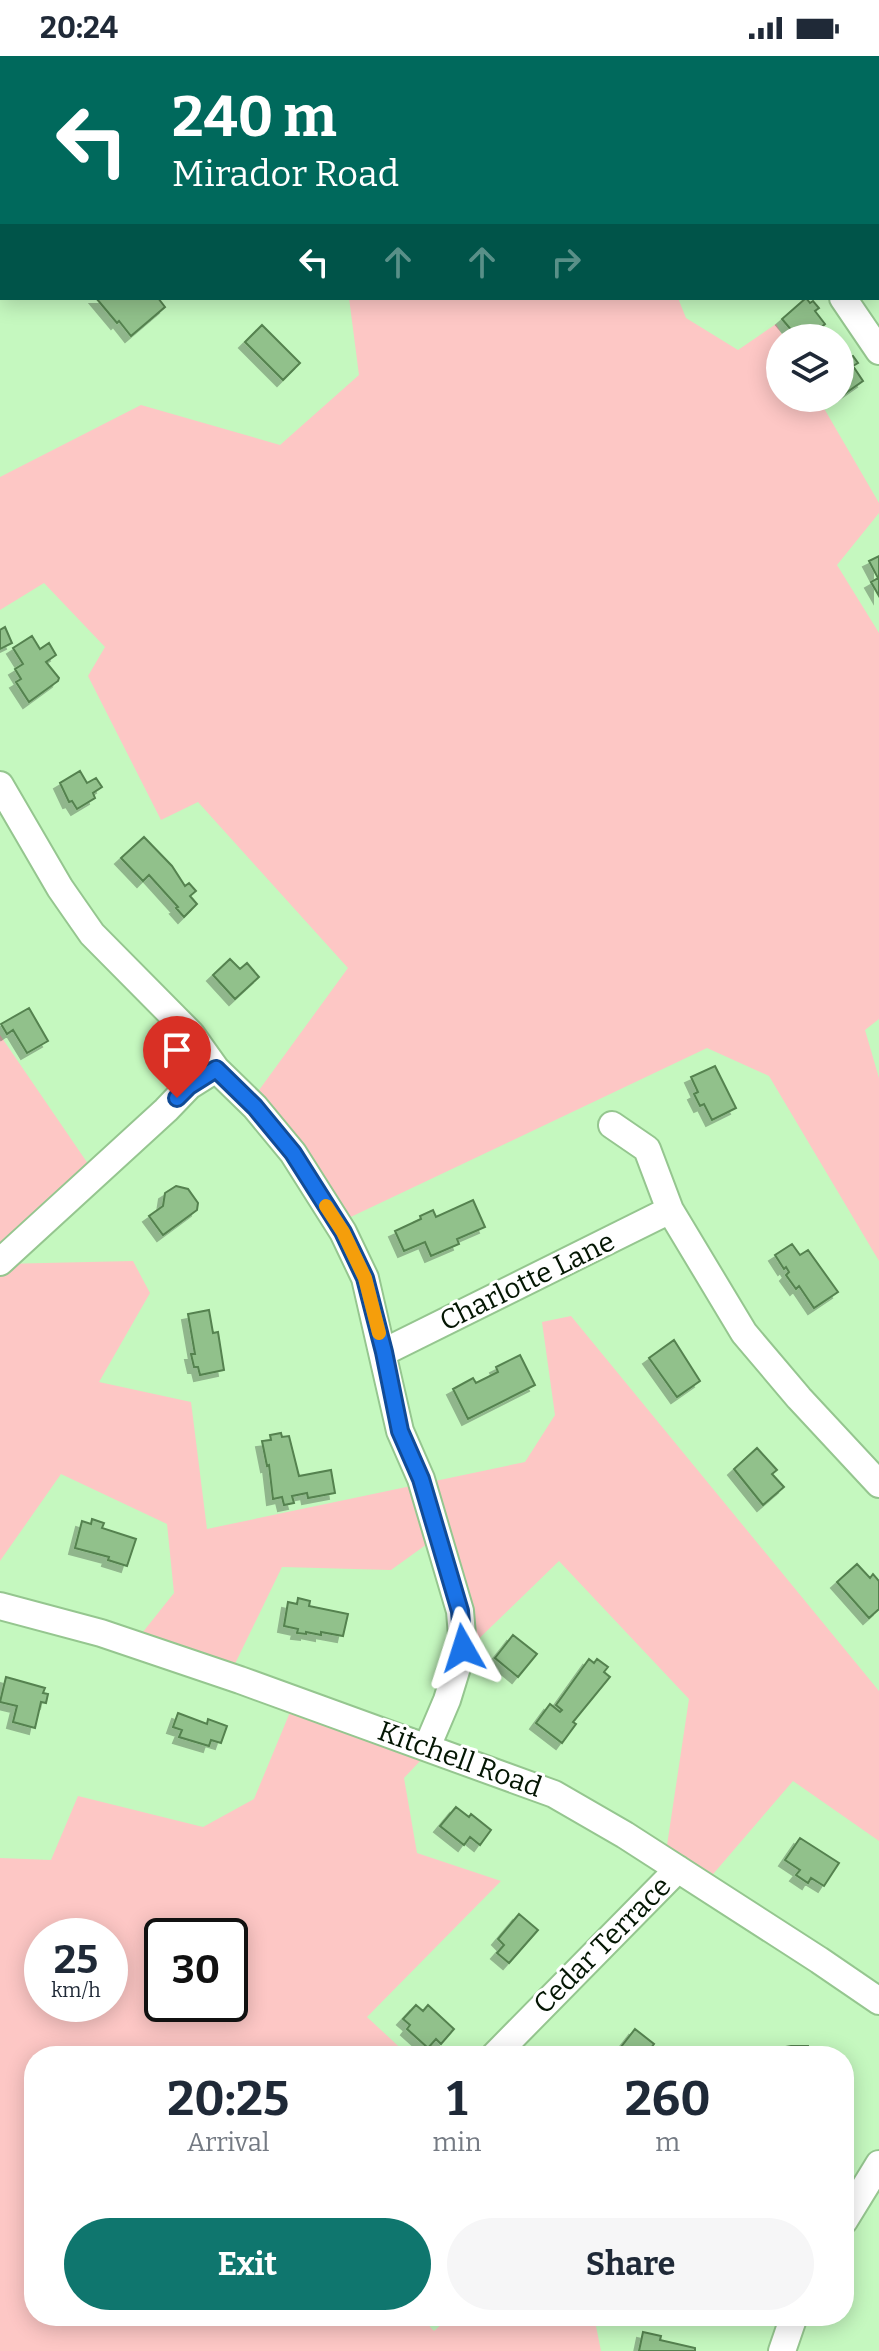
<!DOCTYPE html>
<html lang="en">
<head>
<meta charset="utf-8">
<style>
	:root { --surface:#fff; --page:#f6f6f7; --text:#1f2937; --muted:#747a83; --accent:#0f766e }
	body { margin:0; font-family:Bitter,serif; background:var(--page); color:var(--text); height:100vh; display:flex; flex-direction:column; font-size:30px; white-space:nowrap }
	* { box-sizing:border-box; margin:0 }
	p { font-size:26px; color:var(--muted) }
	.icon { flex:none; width:44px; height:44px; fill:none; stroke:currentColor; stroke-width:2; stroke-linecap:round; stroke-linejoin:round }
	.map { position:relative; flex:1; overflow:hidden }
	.panel { position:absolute; left:24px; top:1990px; width:830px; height:280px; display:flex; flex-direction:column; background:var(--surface); border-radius:32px; box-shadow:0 4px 20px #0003 }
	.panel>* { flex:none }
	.top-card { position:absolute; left:0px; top:0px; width:880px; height:244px; box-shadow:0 4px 20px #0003; background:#00695c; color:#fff; overflow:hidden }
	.fabs { position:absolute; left:766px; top:268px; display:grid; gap:16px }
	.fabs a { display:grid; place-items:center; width:88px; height:88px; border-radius:50%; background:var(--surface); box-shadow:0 4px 20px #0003; font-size:40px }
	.speed { position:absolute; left:24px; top:1862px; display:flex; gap:16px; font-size:40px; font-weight:700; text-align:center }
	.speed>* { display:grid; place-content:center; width:104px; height:104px; border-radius:50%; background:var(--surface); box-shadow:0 4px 20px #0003; line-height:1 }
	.speed small { font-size:20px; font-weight:400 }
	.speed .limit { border:4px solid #111; border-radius:12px; background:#fff; color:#111 }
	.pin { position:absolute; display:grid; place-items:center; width:68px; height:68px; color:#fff; margin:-82px -34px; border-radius:50% 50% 50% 0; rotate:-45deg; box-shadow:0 0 8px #0007 }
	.pin .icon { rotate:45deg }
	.me { position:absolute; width:88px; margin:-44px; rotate:354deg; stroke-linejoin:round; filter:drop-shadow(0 0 6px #0008) }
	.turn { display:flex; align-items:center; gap:28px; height:168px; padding:0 40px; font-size:36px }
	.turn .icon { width:104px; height:104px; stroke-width:2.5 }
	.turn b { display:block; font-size:56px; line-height:68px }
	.lanes { display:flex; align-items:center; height:76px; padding:0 40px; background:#0003; justify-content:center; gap:40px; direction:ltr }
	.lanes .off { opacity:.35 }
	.eta { display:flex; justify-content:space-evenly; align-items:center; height:136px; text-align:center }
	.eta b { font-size:48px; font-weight:700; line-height:56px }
	.cta { display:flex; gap:16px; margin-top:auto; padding:16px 40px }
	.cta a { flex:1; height:92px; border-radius:48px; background:var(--accent); color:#fff; font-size:32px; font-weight:700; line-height:92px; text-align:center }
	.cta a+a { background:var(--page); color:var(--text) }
	.status { display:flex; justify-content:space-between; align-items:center; height:56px; padding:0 40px; background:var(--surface); direction:ltr }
	.status svg { height:22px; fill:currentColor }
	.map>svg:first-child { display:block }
</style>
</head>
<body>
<div class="status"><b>20:24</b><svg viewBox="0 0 49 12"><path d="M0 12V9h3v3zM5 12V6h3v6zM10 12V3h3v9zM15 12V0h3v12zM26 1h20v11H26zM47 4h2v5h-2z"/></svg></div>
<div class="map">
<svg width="879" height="2295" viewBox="0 0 879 2295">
	<defs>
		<filter id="shadow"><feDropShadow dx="-6" dy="6" stdDeviation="0" flood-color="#0004"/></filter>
	</defs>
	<rect width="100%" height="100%" fill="#c5f8bf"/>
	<!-- green -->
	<path fill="#fdc7c5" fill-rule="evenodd" d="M 0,0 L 532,0 L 531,2 L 2,2 L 2,214 L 0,214 Z
		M 349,242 L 678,242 L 686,262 L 738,294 L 776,268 L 784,282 L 780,282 L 780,342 L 818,342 L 879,447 L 879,457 L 837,509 L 879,577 L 879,963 L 865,974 L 879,1022 L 879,1205 L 769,1020 L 707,992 L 338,1167 L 251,1045 L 348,912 L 198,746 L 161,764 L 88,620 L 105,591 L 44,527 L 0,554 L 0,421 L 141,349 L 280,389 L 359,319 Z
		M 0,979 L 95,1118 L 0,1199 Z
		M 133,1205 L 150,1237 L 99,1326 L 191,1346 L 207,1473 L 525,1406 L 555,1359 L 542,1266 L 571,1260 L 879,1635 L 879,1785 L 793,1725 L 708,1824 L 666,1796 L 689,1643 L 559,1505 L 462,1599 L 434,1483 L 391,1514 L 282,1511 L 231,1616 L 135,1586 L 174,1537 L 167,1468 L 61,1418 L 0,1505 L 0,1208 Z
		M 298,1637 L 437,1687 L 404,1722 L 417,1797 L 501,1825 L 367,1961 L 409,2000 L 34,2000 L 34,2260 L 420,2260 L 434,2275 L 451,2260 L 594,2260 L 601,2295 L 0,2295 L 0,1802 L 51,1804 L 78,1740 L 203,1771 L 254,1743 ZM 42,1880 L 110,1880 L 110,1948 L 42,1948 ZM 162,1880 L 230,1880 L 230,1948 L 162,1948 Z"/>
	<!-- building -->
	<path fill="#91c18b" stroke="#54824f" stroke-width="2" filter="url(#shadow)" d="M 96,242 L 158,242 L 165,251 L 131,280 L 119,265 L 117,267 Z
		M 806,242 L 810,247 L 813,245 L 819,252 L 815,255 L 825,268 L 809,282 L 798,282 L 782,263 Z
		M 262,269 L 300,307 L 283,324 L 245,286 Z
		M 845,296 L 849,302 L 853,300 L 858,307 L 853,310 L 863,325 L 840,341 L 840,300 Z
		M 879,500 L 879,540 L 871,526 L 878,522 L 869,505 Z
		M 5,571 L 12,587 L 0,593 L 0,574 Z
		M 32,580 L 40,593 L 49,587 L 56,599 L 46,606 L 59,622 L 58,625 L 29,646 L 16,626 L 21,623 L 15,613 L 23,608 L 13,592 Z
		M 80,715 L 87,727 L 96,722 L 102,731 L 93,737 L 95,742 L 77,753 L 72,745 L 69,746 L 60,727 Z
		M 144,781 L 172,810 L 185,830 L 189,827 L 196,835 L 190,840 L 197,848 L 184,861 L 176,852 L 178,851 L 149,819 L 143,825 L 121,802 Z
		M 230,903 L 240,913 L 247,907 L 259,921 L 235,943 L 213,919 Z
		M 29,952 L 48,985 L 27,997 L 13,974 L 7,978 L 1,968 Z
		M 715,1010 L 736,1052 L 712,1064 L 704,1048 L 700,1050 L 694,1038 L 698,1036 L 691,1021 Z
		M 176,1130 L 188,1133 L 198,1147 L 197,1154 L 163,1179 L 149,1160 L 163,1150 L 165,1137 Z
		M 473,1144 L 485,1171 L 457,1183 L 459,1188 L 431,1200 L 425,1186 L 404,1195 L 395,1175 L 421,1163 L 420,1160 L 433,1154 L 436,1161 Z
		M 792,1188 L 800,1199 L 808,1194 L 838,1236 L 814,1252 L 799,1230 L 796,1233 L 786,1219 L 789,1216 L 786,1211 L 784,1213 L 775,1199 Z
		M 209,1254 L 213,1277 L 218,1276 L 224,1314 L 200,1319 L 198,1311 L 194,1311 L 191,1298 L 195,1298 L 188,1258 Z
		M 674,1284 L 700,1325 L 677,1341 L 649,1302 Z
		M 520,1299 L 535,1329 L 468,1363 L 453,1333 L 473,1322 L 476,1327 L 498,1316 L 496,1311 Z
		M 281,1377 L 282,1381 L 289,1380 L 299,1420 L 331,1414 L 335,1437 L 308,1442 L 307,1437 L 292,1440 L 294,1447 L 284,1449 L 282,1441 L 273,1443 L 269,1409 L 267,1410 L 262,1385 L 271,1384 L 270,1379 Z
		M 757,1392 L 777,1414 L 772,1418 L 784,1431 L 763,1449 L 734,1413 Z
		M 92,1463 L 104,1467 L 102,1472 L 136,1483 L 127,1510 L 108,1504 L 109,1501 L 75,1492 L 82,1465 L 91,1468 Z
		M 857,1508 L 870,1522 L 873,1518 L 879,1525 L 879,1553 L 869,1562 L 837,1526 Z
		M 298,1542 L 310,1545 L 309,1550 L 348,1558 L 343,1580 L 321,1576 L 321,1579 L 306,1576 L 306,1578 L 297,1577 L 298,1573 L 284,1570 L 288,1546 L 297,1548 Z
		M 513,1579 L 537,1598 L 518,1621 L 495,1602 Z
		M 589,1603 L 594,1607 L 597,1603 L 608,1611 L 604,1616 L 610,1621 L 573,1666 L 576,1668 L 562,1687 L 536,1667 L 550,1648 L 560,1656 L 562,1654 L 556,1649 Z
		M 6,1621 L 45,1632 L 43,1637 L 48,1638 L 46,1647 L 41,1646 L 35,1672 L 13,1666 L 17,1650 L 0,1646 Z
		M 178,1657 L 207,1668 L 208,1663 L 227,1670 L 221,1687 L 211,1684 L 209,1690 L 179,1681 L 182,1674 L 173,1671 Z
		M 456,1751 L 469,1761 L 471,1758 L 491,1774 L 480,1789 L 470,1781 L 464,1789 L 440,1770 Z
		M 800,1782 L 839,1807 L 824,1830 L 811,1822 L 808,1827 L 796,1819 L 800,1814 L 785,1804 Z
		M 519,1858 L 538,1874 L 509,1907 L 497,1897 L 504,1889 L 498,1883 Z
		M 416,1949 L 423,1955 L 428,1949 L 454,1973 L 441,1988 L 436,1983 L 428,1992 L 407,1973 L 410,1969 L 403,1963 Z
		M 635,1973 L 654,1988 L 645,2000 L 614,2000 Z
		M 791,1990 L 808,1990 L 809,2000 L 753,2000 L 753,1997 Z
		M 643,2276 L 661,2280 L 660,2284 L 695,2292 L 695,2295 L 639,2295 Z"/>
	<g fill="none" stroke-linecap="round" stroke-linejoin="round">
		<defs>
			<path id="minor" d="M 627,0 L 628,2
				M 843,242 L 879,295
				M 0,729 L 60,832 L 92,878 L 191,978 L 216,1013 L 255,1051 L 293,1097 L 343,1176 L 365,1222 L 400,1375 L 421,1423 L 460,1555 L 463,1592 L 447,1644 L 427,1691
				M 612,1069 L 647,1093 L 670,1154 L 744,1277 L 799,1342 L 879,1428
				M 0,1206 L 166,1054 L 189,1030 L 216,1013
				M 384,1296 L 670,1154
				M 0,1550 L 101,1577 L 240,1624 L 554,1738 L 625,1779 L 819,1904 L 879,1945
				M 494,2000 L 678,1813
				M 844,2165 L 879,2108
				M 782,2295 L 794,2260"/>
		</defs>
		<!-- minor casing -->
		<use href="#minor" stroke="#95c68f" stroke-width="30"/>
		<!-- minor -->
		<use href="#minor" stroke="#fff" stroke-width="26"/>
	</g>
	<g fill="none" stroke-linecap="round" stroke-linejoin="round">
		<defs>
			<path id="route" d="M 177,1042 L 189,1030 L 216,1013 L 255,1051 L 293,1097 L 343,1176 L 365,1222 L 384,1296 L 400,1375 L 421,1423 L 460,1555 L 463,1592"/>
		</defs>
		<!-- route casing -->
		<use href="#route" stroke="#114b97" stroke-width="20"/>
		<!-- route -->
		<use href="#route" stroke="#1a73e8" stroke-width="14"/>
		<!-- slow -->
		<path stroke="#f59e0b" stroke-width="14" d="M 326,1150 L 343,1176 L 365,1222 L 379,1277"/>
	</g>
	<g text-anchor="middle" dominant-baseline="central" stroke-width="6" stroke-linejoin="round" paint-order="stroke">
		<!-- street labels -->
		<g font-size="28" fill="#041603" stroke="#fff">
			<text transform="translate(527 1225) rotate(-26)">Charlotte Lane</text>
			<text transform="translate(460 1703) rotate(20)">Kitchell Road</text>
			<text transform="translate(602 1889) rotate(-45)">Cedar Terrace</text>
		</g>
	</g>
</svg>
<div class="fabs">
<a><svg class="icon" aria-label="layers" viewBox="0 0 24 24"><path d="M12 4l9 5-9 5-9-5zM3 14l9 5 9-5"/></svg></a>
</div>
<div class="speed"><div>25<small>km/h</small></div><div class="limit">30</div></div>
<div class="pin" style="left:177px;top:1042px;background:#d93025"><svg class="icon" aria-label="arrive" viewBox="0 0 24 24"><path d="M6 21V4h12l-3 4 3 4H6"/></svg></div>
<svg class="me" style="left:463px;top:1592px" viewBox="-20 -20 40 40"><path d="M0-17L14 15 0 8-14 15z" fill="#1a73e8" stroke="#fff" stroke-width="4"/></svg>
<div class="top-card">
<div class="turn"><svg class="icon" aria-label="left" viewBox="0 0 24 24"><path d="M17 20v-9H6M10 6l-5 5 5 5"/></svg><div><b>240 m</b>Mirador Road</div></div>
<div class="lanes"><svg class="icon" aria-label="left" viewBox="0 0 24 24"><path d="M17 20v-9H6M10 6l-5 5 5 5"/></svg><svg class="icon off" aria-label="ahead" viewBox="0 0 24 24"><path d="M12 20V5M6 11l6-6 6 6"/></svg><svg class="icon off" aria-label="ahead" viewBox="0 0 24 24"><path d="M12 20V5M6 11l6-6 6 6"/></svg><svg class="icon off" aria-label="right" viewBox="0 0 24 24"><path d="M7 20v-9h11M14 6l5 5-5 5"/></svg></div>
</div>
<section class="panel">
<div class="eta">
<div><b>20:25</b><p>Arrival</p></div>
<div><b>1</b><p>min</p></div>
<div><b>260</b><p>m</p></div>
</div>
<div class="cta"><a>Exit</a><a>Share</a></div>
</section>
</div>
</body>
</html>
